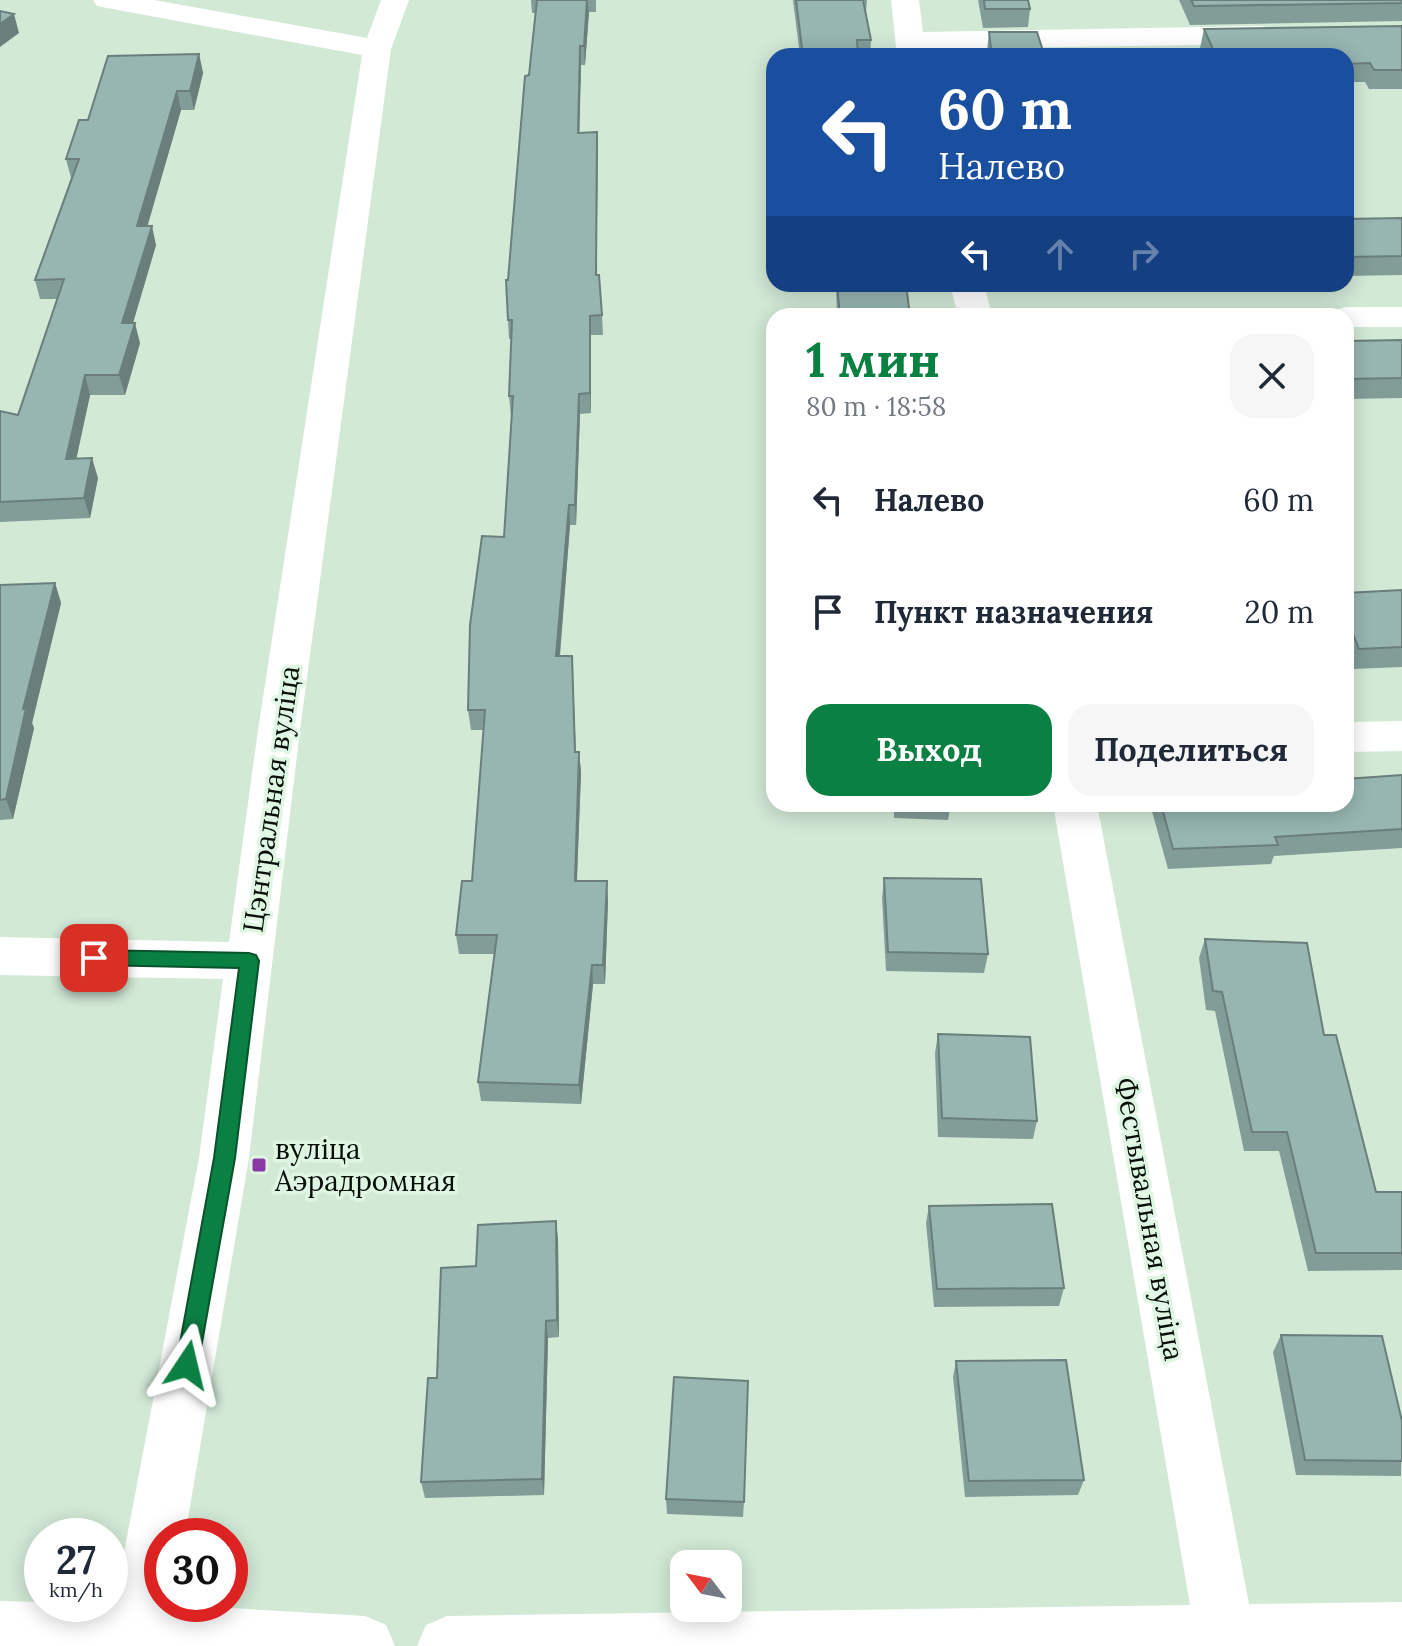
<!DOCTYPE html>
<html lang="ru">
<head>
<meta charset="utf-8">
<style>
	:root { --surface:#fff; --page:#f6f6f7; --text:#1f2937; --muted:#747a83; --accent:#0b8043 }
	body { margin:0; font-family:Lora,serif; background:var(--page); color:var(--text); height:100vh; display:flex; flex-direction:column; font-size:30px; white-space:nowrap }
	* { box-sizing:border-box; margin:0 }
	p { font-size:26px; color:var(--muted) }
	.icon { flex:none; width:44px; height:44px; fill:none; stroke:currentColor; stroke-width:2; stroke-linecap:round; stroke-linejoin:round }
	.map { position:relative; flex:1; overflow:hidden }
	.details { position:absolute; left:766px; top:308px; width:588px; height:504px; display:flex; flex-direction:column; background:var(--surface); border-radius:24px; box-shadow:0 4px 20px #0003 }
	.details>* { flex:none }
	.hud { position:absolute; left:766px; top:48px; width:588px; height:244px; border-radius:24px; box-shadow:0 4px 20px #0003; background:#1a4fa0; color:#fff; overflow:hidden }
	.needle { width:52px; rotate:302deg }
	.controls { position:absolute; left:670px; top:1550px; display:grid; gap:16px }
	.controls a { display:grid; place-items:center; width:72px; height:72px; border-radius:16px; background:var(--surface); box-shadow:0 4px 20px #0003; font-size:40px }
	.speed { position:absolute; left:24px; top:1518px; display:flex; gap:16px; font-size:40px; font-weight:700; text-align:center }
	.speed>* { display:grid; place-content:center; width:104px; height:104px; border-radius:50%; background:var(--surface); box-shadow:0 4px 20px #0003; line-height:1 }
	.speed small { font-size:20px; font-weight:400 }
	.speed .limit { border:12px solid #d22; background:#fff; color:#111 }
	.pin { position:absolute; display:grid; place-items:center; width:68px; height:68px; color:#fff; margin:-34px; border-radius:16px; box-shadow:0 4px 12px #0006 }
	.me { position:absolute; width:88px; margin:-44px; rotate:10deg; stroke-linejoin:round; filter:drop-shadow(0 0 6px #0008) }
	.turn { display:flex; align-items:center; gap:28px; height:168px; padding:0 40px; font-size:36px }
	.turn .icon { width:104px; height:104px; stroke-width:2.5 }
	.turn b { display:block; font-size:56px; line-height:68px }
	.lanes { display:flex; align-items:center; height:76px; padding:0 40px; background:#0003; justify-content:center; gap:40px; direction:ltr }
	.lanes .off { opacity:.35 }
	.round { display:grid; place-items:center; flex:none; width:84px; height:84px; border-radius:24px; background:var(--page) }
	.head { display:flex; align-items:center; justify-content:space-between; height:136px; padding:0 40px }
	h1 { font-size:48px; font-weight:700; line-height:60px; color:var(--accent) }
	.cta { display:flex; gap:16px; margin-top:auto; padding:16px 40px }
	.cta a { flex:1; height:92px; border-radius:24px; background:var(--accent); color:#fff; font-size:32px; font-weight:700; line-height:92px; text-align:center }
	.cta a+a { background:var(--page); color:var(--text) }
	ul { padding:0; list-style:none }
	li { display:flex; align-items:center; gap:24px; height:112px; padding:0 40px }
	li div { flex:1 }
	li b { display:block; font-size:30px }
	li em { font-style:normal }
	.map>svg:first-child { display:block }
</style>
</head>
<body>
<div class="map">
<svg width="1402" height="1646" viewBox="0 0 1402 1646">
	<rect width="100%" height="100%" fill="#d2e9d6"/>
	<g fill="none" stroke-linecap="round" stroke-linejoin="round">
		<!-- minor -->
		<path fill="#fff" fill-rule="evenodd" d="M 93,0 L 154,0 L 367,38 L 381,0 L 409,0 L 391,49 L 300,730 L 249,1158 L 185,1536 L 162,1536 L 162,1604 L 365,1616 L 386,1625 L 395,1646 L 0,1646 L 0,1601 L 110,1604 L 110,1600 L 115,1600 L 199,1158 L 223,979 L 0,975 L 0,937 L 229,942 L 258,730 L 362,55 L 107,8 L 97,6 Z
			M 891,0 L 919,0 L 923,32 L 1262,26 L 1272,29 L 1276,35 L 1272,41 L 1262,44 L 926,49 L 927,56 L 897,56 Z
			M 950,284 L 984,284 L 992,316 L 958,316 Z
			M 1346,307 L 1402,307 L 1402,327 L 1346,327 L 1346,316 L 1330,316 L 1334,310 Z
			M 1402,721 L 1402,751 L 1346,752 L 1346,722 Z
			M 1053,804 L 1097,804 L 1249,1604 L 1402,1602 L 1402,1646 L 417,1646 L 426,1625 L 447,1616 L 1190,1605 Z"/>
	</g>
	<!-- wall -->
	<path fill="#829d98" d="M 531,0 L 596,0 L 596,12 L 589,12 L 585,65 L 581,65 L 579,133 L 597,132 L 597,275 L 602,315 L 603,335 L 591,335 L 591,413 L 580,414 L 576,525 L 570,525 L 560,656 L 572,656 L 576,752 L 579,752 L 581,772 L 577,881 L 608,900 L 605,984 L 593,984 L 581,1104 L 481,1101 L 478,1082 L 494,954 L 459,954 L 456,935 L 472,881 L 484,730 L 471,730 L 468,710 L 504,537 L 512,416 L 511,416 L 509,396 L 511,339 L 509,339 L 508,320 L 508,280 L 535,13 L 532,13 Z
		M 793,0 L 867,0 L 866,12 L 871,40 L 870,56 L 800,56 Z
		M 978,0 L 1028,0 L 1030,9 L 1028,27 L 983,28 Z
		M 1179,0 L 1402,0 L 1402,21 L 1190,25 Z
		M 1402,26 L 1402,89 L 1369,89 L 1365,82 L 1346,82 L 1346,56 L 1204,56 L 1200,48 L 1204,29 Z
		M 989,32 L 1043,51 L 1051,56 L 987,56 L 987,51 Z
		M 199,54 L 203,73 L 194,110 L 181,110 L 147,226 L 156,245 L 133,323 L 140,343 L 125,395 L 90,395 L 76,459 L 98,478 L 90,518 L 0,522 L 0,411 L 18,415 L 57,299 L 40,299 L 35,280 L 71,178 L 66,159 L 88,120 Z
		M 1402,218 L 1402,275 L 1346,276 L 1346,219 Z
		M 836,284 L 906,284 L 910,316 L 837,316 Z
		M 1402,340 L 1402,398 L 1346,399 L 1346,341 Z
		M 55,583 L 61,603 L 32,723 L 34,728 L 13,819 L 0,820 L 0,585 Z
		M 1402,590 L 1402,667 L 1352,669 L 1346,654 L 1346,593 Z
		M 1402,775 L 1402,848 L 1274,856 L 1271,864 L 1168,869 L 1150,804 L 1346,804 Z
		M 894,804 L 951,804 L 948,820 L 894,818 Z
		M 884,878 L 988,954 L 984,973 L 886,971 L 882,898 Z
		M 1205,939 L 1324,1035 L 1376,1192 L 1402,1192 L 1402,1270 L 1308,1271 L 1279,1151 L 1244,1151 L 1215,1011 L 1206,1010 L 1199,958 Z
		M 938,1034 L 1037,1121 L 1033,1139 L 938,1137 L 935,1053 Z
		M 929,1206 L 1064,1288 L 1059,1306 L 934,1307 L 926,1223 Z
		M 558,1238 L 559,1337 L 548,1338 L 544,1495 L 425,1498 L 421,1482 L 437,1378 L 476,1266 Z
		M 1281,1335 L 1402,1421 L 1401,1476 L 1296,1475 L 1273,1352 Z
		M 956,1361 L 1084,1480 L 1078,1495 L 965,1497 L 953,1377 Z
		M 666,1499 L 744,1502 L 743,1517 L 667,1514 Z"/>
	<!-- shaded-wall -->
	<path fill="#6a7f7c" d="M 587,0 L 589,12 L 585,65 L 584,46 Z
		M 14,14 L 19,33 L 0,47 L 0,24 Z
		M 580,46 L 581,65 L 579,152 L 578,133 Z
		M 199,54 L 203,73 L 194,110 L 190,91 Z
		M 177,91 L 181,110 L 142,245 L 137,226 Z
		M 597,132 L 598,152 L 596,295 L 596,275 Z
		M 152,226 L 156,245 L 127,343 L 122,323 Z
		M 590,316 L 591,335 L 591,413 L 590,393 Z
		M 135,323 L 140,343 L 125,395 L 119,375 Z
		M 85,375 L 90,395 L 72,479 L 66,459 Z
		M 579,394 L 580,414 L 576,525 L 575,505 Z
		M 92,458 L 98,478 L 90,518 L 84,498 Z
		M 569,505 L 570,525 L 558,676 L 556,656 Z
		M 55,583 L 61,603 L 32,723 L 34,728 L 13,819 L 6,799 L 23,709 Z
		M 579,752 L 581,772 L 576,900 L 575,881 Z
		M 607,881 L 608,900 L 605,984 L 603,965 Z
		M 592,965 L 593,984 L 581,1104 L 579,1085 Z
		M 556,1221 L 558,1238 L 559,1337 L 557,1320 Z
		M 546,1321 L 548,1338 L 544,1495 L 542,1479 Z"/>
	<!-- building -->
	<path fill="#97b6b1" stroke="#6a7f7c" stroke-width="2" d="M 537,0 L 587,0 L 584,46 L 580,46 L 578,133 L 597,132 L 596,275 L 599,275 L 602,315 L 590,316 L 590,393 L 579,394 L 575,505 L 569,505 L 556,656 L 572,656 L 575,752 L 579,752 L 575,881 L 607,881 L 603,965 L 592,965 L 579,1085 L 478,1082 L 497,935 L 456,935 L 462,881 L 472,881 L 485,710 L 468,710 L 470,625 L 482,536 L 504,537 L 513,396 L 509,396 L 512,320 L 508,320 L 506,280 L 508,280 L 525,76 L 529,75 Z
		M 796,0 L 863,0 L 871,40 L 857,40 L 858,56 L 803,56 Z
		M 984,0 L 1028,0 L 1030,9 L 985,9 Z
		M 1191,0 L 1402,0 L 1402,3 L 1194,6 Z
		M 0,11 L 14,14 L 0,24 Z
		M 1402,26 L 1402,70 L 1374,70 L 1370,63 L 1346,64 L 1346,56 L 1216,56 L 1204,29 Z
		M 989,32 L 1037,32 L 1043,51 L 1050,51 L 1051,56 L 992,56 Z
		M 199,54 L 190,91 L 177,91 L 137,226 L 152,226 L 122,323 L 135,323 L 119,375 L 85,375 L 66,459 L 92,458 L 84,498 L 0,502 L 0,411 L 18,415 L 64,279 L 35,280 L 79,159 L 66,159 L 79,120 L 88,120 L 108,56 Z
		M 1402,218 L 1402,256 L 1346,257 L 1346,219 Z
		M 837,284 L 906,284 L 910,316 L 840,316 Z
		M 1402,340 L 1402,378 L 1346,379 L 1346,341 Z
		M 55,583 L 23,709 L 26,708 L 6,799 L 0,800 L 0,585 Z
		M 1402,590 L 1402,647 L 1359,649 L 1346,616 L 1346,593 Z
		M 1402,775 L 1402,829 L 1275,837 L 1278,845 L 1173,849 L 1161,804 L 1346,804 L 1346,779 Z
		M 884,878 L 981,879 L 988,954 L 888,952 Z
		M 1205,939 L 1307,943 L 1324,1035 L 1336,1035 L 1376,1192 L 1402,1192 L 1402,1253 L 1316,1253 L 1287,1132 L 1252,1132 L 1222,992 L 1213,991 Z
		M 938,1034 L 1030,1037 L 1037,1121 L 942,1118 Z
		M 1052,1204 L 1064,1288 L 937,1289 L 929,1206 Z
		M 556,1221 L 557,1320 L 546,1321 L 542,1479 L 421,1482 L 428,1378 L 437,1378 L 441,1268 L 476,1266 L 478,1225 Z
		M 1281,1335 L 1382,1336 L 1402,1421 L 1402,1461 L 1305,1460 Z
		M 1066,1360 L 1084,1480 L 969,1481 L 956,1361 Z
		M 674,1377 L 748,1381 L 744,1502 L 666,1499 Z"/>
	<!-- route -->
	<path fill="#0b8043" stroke="#07532c" stroke-width="2" d="M 94,950 L 249,953 L 256,955 L 259,961 L 235,1158 L 198,1365 L 195,1372 L 187,1376 L 179,1372 L 176,1365 L 214,1158 L 239,968 L 94,965 L 87,963 L 84,958 L 87,952 Z"/>
	<!-- markers -->
	<rect fill="#8b38a7" stroke="#dff6e3" stroke-width="3" x="251" y="1157" width="16" height="16" rx="4"/>
	<g text-anchor="middle" dominant-baseline="central" stroke-width="7" stroke-linejoin="round" paint-order="stroke">
		<!-- street labels -->
		<g font-size="28" fill="#080f09" stroke="#dff6e3">
			<text transform="translate(271 799) rotate(-82)">Цэнтральная вуліца</text>
			<text transform="translate(1150 1219) rotate(80)">Фестывальная вуліца</text>
		</g>
		<!-- poi labels -->
		<g font-size="28" fill="#080f09" stroke="#dff6e3" text-anchor="start">
			<text x="275" y="1149">вуліца<tspan x="275" dy="32">Аэрадромная</tspan></text>
		</g>
	</g>
</svg>
<div class="controls">
<a><svg class="needle" viewBox="-14 -14 28 28"><path d="M0-13l5 13h-10z" fill="#e53935"/><path d="M0 13l5-13h-10z" fill="#747a83"/></svg></a>
</div>
<div class="speed"><div>27<small>km/h</small></div><div class="limit">30</div></div>
<div class="pin" style="left:94px;top:958px;background:#d93025"><svg class="icon" aria-label="arrive" viewBox="0 0 24 24"><path d="M6 21V4h12l-3 4 3 4H6"/></svg></div>
<svg class="me" style="left:187px;top:1365px" viewBox="-20 -20 40 40"><path d="M0-17L14 15 0 8-14 15z" fill="#0b8043" stroke="#fff" stroke-width="4"/></svg>
<div class="hud">
<div class="turn"><svg class="icon" aria-label="left" viewBox="0 0 24 24"><path d="M17 20v-9H6M10 6l-5 5 5 5"/></svg><div><b>60 m</b>Налево</div></div>
<div class="lanes"><svg class="icon" aria-label="left" viewBox="0 0 24 24"><path d="M17 20v-9H6M10 6l-5 5 5 5"/></svg><svg class="icon off" aria-label="ahead" viewBox="0 0 24 24"><path d="M12 20V5M6 11l6-6 6 6"/></svg><svg class="icon off" aria-label="right" viewBox="0 0 24 24"><path d="M7 20v-9h11M14 6l5 5-5 5"/></svg></div>
</div>
<section class="details">
<div class="head"><div><h1>1 мин</h1><p>80 m · 18:58</p></div><a class="round"><svg class="icon" aria-label="close" viewBox="0 0 24 24"><path d="M6 6l12 12M18 6L6 18"/></svg></a></div>
<ul>
<li><svg class="icon" aria-label="left" viewBox="0 0 24 24"><path d="M17 20v-9H6M10 6l-5 5 5 5"/></svg><div><b>Налево</b></div><em>60 m</em></li>
<li><svg class="icon" aria-label="arrive" viewBox="0 0 24 24"><path d="M6 21V4h12l-3 4 3 4H6"/></svg><div><b>Пункт назначения</b></div><em>20 m</em></li>
</ul>
<div class="cta"><a>Выход</a><a>Поделиться</a></div>
</section>
</div>
</body>
</html>
